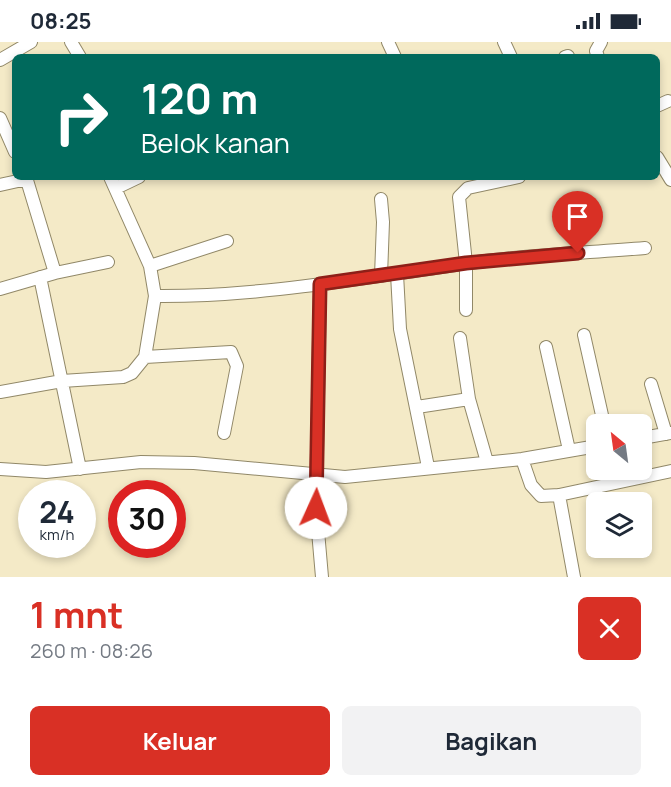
<!DOCTYPE html>
<html lang="id">
<head>
<meta charset="utf-8">
<style>
	:root { --surface:#fff; --page:#f2f2f3; --text:#1f2937; --muted:#747a83; --accent:#d93025 }
	body { margin:0; font-family:Manrope,sans-serif; background:var(--page); color:var(--text); height:100vh; display:flex; flex-direction:column; font-size:22px; white-space:nowrap }
	* { box-sizing:border-box; margin:0 }
	p { font-size:20px; color:var(--muted) }
	.icon { flex:none; width:33px; height:33px; fill:none; stroke:currentColor; stroke-width:2; stroke-linecap:round; stroke-linejoin:round }
	.map { position:relative; height:535px; overflow:hidden }
	.panel { display:flex; flex-direction:column; background:var(--surface); flex:1 }
	.panel>* { flex:none }
	.banner { position:absolute; left:12px; top:12px; width:648px; height:126px; border-radius:9px; box-shadow:0 3px 9px #0003; background:#00695c; color:#fff; overflow:hidden }
	.needle { width:39px; rotate:331deg }
	.fabs { position:absolute; left:586px; top:372px; display:grid; gap:12px }
	.fabs a { display:grid; place-items:center; width:66px; height:66px; border-radius:9px; background:var(--surface); box-shadow:0 3px 9px #0003; font-size:30px }
	.speed { position:absolute; left:18px; top:438px; display:flex; gap:12px; font-size:30px; font-weight:700; text-align:center }
	.speed>* { display:grid; place-content:center; width:78px; height:78px; border-radius:50%; background:var(--surface); box-shadow:0 3px 9px #0003; line-height:1 }
	.speed small { font-size:15px; font-weight:400 }
	.speed .limit { border:9px solid #d22; background:#fff; color:#111 }
	.pin { position:absolute; display:grid; place-items:center; width:51px; height:51px; color:#fff; margin:-62px -26px; border-radius:50% 50% 50% 0; rotate:-45deg; box-shadow:0 0 6px #0007 }
	.pin .icon { rotate:45deg }
	.me { position:absolute; width:66px; margin:-33px; rotate:2deg; stroke-linejoin:round; filter:drop-shadow(0 0 4px #0008) }
	.turn { display:flex; align-items:center; gap:21px; height:126px; padding:0 30px; font-size:27px }
	.turn .icon { width:78px; height:78px; stroke-width:2.5 }
	.turn b { display:block; font-size:42px; line-height:51px }
	.round { display:grid; place-items:center; flex:none; width:63px; height:63px; border-radius:9px; background:var(--page) }
	.overview { display:flex; align-items:center; justify-content:space-between; height:102px; padding:0 30px }
	h1 { font-size:36px; font-weight:700; line-height:45px; color:var(--accent) }
	.primary-button { display:flex; gap:12px; margin-top:auto; padding:12px 30px }
	.primary-button a { flex:1; height:69px; border-radius:9px; background:var(--accent); color:#fff; font-size:24px; font-weight:700; line-height:69px; text-align:center }
	.primary-button a+a { background:var(--page); color:var(--text) }
	.status { display:flex; justify-content:space-between; align-items:center; height:42px; padding:0 30px; background:var(--surface); direction:ltr }
	.status svg { height:16px; fill:currentColor }
	.map>svg:first-child { display:block }
</style>
</head>
<body>
<div class="status"><b>08:25</b><svg viewBox="0 0 49 12"><path d="M0 12V9h3v3zM5 12V6h3v6zM10 12V3h3v9zM15 12V0h3v12zM26 1h20v11H26zM47 4h2v5h-2z"/></svg></div>
<div class="map">
<svg width="671" height="535" viewBox="0 0 671 535">
	<rect width="100%" height="100%" fill="#f4eac7"/>
	<g fill="none" stroke-linecap="round" stroke-linejoin="round">
		<defs>
			<path id="minor" d="M 71,0 L 80,15
				M 388,0 L 395,15
				M 504,0 L 511,15
				M 565,15 L 568,14
				M 598,15 L 596,9 L 601,0
				M 0,18 L 31,0
				M 657,64 L 668,59
				M 0,76 L 15,110
				M 657,115 L 671,138
				M 26,135 L 55,231
				M 0,143 L 27,137
				M 116,146 L 139,135
				M 381,157 L 383,180 L 381,234
				M 150,224 L 227,199
				M 397,232 L 400,287 L 428,425
				M 40,235 L 80,427
				M 320,242 L 316,466 L 322,535
				M 0,247 L 55,231 L 108,220
				M 155,254 C 258,255 361,236 463,222 C 523,213 585,211 645,206
				M 466,268 L 466,221 L 459,155 L 468,146 L 519,135
				M 584,293 L 604,382
				M 460,296 L 469,357 L 487,420
				M 546,305 L 569,408
				M 145,315 L 231,310 L 237,324 L 224,391
				M 651,342 L 666,392
				M 0,350 L 62,339 L 123,335 L 132,331 L 145,315 L 155,254 L 150,224 L 110,135
				M 417,365 L 469,357
				M 642,396 L 671,391
				M 522,417 L 531,443 L 541,454 L 559,453 L 671,429
				M 0,427 L 46,430 L 141,420 L 194,421 L 345,435 L 522,417 L 597,404
				M 559,453 L 574,535"/>
		</defs>
		<!-- minor casing -->
		<use href="#minor" stroke="#918868" stroke-width="14"/>
		<!-- minor -->
		<use href="#minor" stroke="#fff" stroke-width="12"/>
	</g>
	<g fill="none" stroke-linecap="round" stroke-linejoin="round">
		<defs>
			<path id="route" d="M 316,466 L 320,242 L 466,221 L 578,211"/>
		</defs>
		<!-- route casing -->
		<use href="#route" stroke="#8d1f18" stroke-width="15"/>
		<!-- route -->
		<use href="#route" stroke="#d93025" stroke-width="10"/>
	</g>
</svg>
<div class="fabs">
<a><svg class="needle" viewBox="-14 -14 28 28"><path d="M0-13l5 13h-10z" fill="#e53935"/><path d="M0 13l5-13h-10z" fill="#747a83"/></svg></a>
<a><svg class="icon" aria-label="layers" viewBox="0 0 24 24"><path d="M12 4l9 5-9 5-9-5zM3 14l9 5 9-5"/></svg></a>
</div>
<div class="speed"><div>24<small>km/h</small></div><div class="limit">30</div></div>
<div class="pin" style="left:578px;top:211px;background:#d93025"><svg class="icon" aria-label="arrive" viewBox="0 0 24 24"><path d="M6 21V4h12l-3 4 3 4H6"/></svg></div>
<svg class="me" style="left:316px;top:466px" viewBox="-20 -20 40 40"><circle r="19" fill="#fff"/><path d="M0-13L10 11 0 6-10 11z" fill="#d93025"/></svg>
<div class="banner">
<div class="turn"><svg class="icon" aria-label="right" viewBox="0 0 24 24"><path d="M7 20v-9h11M14 6l5 5-5 5"/></svg><div><b>120 m</b>Belok kanan</div></div>
</div>
</div>
<section class="panel">
<div class="overview"><div><h1>1 mnt</h1><p>260 m · 08:26</p></div><a class="round" style="background:#d93025;color:#fff"><svg class="icon" aria-label="close" viewBox="0 0 24 24"><path d="M6 6l12 12M18 6L6 18"/></svg></a></div>
<div class="primary-button"><a>Keluar</a><a>Bagikan</a></div>
</section>
</body>
</html>
